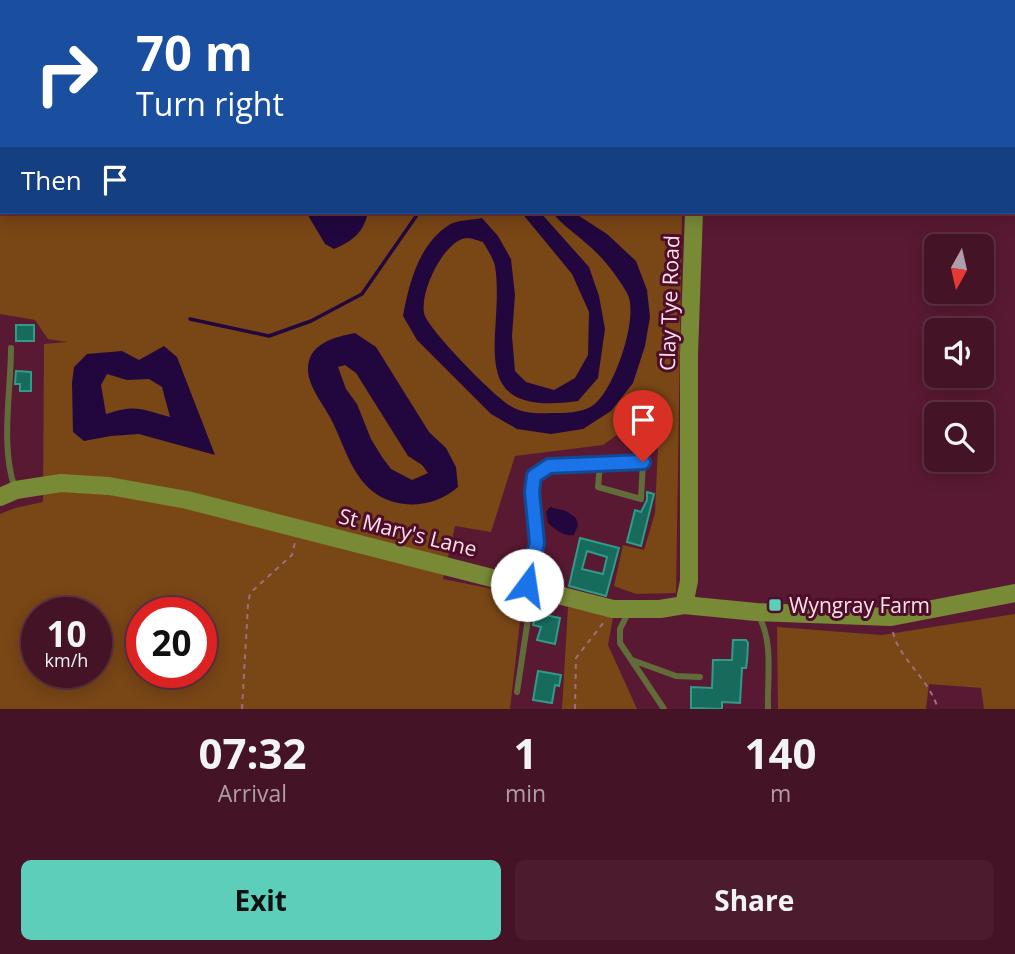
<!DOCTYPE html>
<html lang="en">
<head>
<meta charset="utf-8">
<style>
	:root { --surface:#441326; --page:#4b1c2e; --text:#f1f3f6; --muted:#af9ea7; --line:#5c3243; --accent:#5dceb9 }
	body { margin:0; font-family:"Open Sans",sans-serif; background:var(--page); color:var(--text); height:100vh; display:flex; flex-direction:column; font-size:26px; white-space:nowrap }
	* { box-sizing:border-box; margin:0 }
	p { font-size:23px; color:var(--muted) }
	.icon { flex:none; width:38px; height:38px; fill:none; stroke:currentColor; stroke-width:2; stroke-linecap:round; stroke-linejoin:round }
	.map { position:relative; height:709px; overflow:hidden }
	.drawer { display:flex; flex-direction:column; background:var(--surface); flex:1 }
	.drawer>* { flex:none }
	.hud { position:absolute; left:0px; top:0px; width:1015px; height:214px; box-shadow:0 4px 18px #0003,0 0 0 2px var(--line); background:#1a4fa0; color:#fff; overflow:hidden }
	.needle { width:46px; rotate:188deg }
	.fabs { position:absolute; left:924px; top:234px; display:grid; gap:14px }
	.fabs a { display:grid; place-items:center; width:70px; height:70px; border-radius:10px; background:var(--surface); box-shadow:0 4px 18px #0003,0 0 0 2px var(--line); font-size:35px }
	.speed { position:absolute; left:21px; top:597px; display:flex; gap:14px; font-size:35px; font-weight:700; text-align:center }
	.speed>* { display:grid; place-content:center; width:91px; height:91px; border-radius:50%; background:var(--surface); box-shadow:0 4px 18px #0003,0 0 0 2px var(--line); line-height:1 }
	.speed small { font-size:18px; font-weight:400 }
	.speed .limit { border:10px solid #d22; background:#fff; color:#111 }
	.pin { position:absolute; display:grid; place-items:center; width:60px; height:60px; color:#fff; margin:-72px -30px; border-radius:50% 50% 50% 0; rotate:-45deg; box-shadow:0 0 7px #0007 }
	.pin .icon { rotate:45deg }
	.me { position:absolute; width:77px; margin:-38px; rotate:14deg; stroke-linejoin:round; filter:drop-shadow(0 0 5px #0008) }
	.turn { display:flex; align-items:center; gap:24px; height:147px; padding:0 21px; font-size:32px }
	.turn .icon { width:91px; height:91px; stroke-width:2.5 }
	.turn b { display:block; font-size:49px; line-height:60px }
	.then { display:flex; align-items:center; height:66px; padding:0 21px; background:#0003; gap:14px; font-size:26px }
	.eta { display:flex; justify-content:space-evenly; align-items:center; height:119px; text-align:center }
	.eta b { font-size:42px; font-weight:700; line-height:49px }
	.primary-button { display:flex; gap:14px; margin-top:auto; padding:14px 21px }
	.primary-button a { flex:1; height:80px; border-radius:10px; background:var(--accent); color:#111; font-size:28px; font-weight:700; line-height:80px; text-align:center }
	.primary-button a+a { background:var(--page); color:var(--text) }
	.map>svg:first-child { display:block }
</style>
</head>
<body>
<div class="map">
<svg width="1015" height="709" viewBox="0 0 1015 709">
	<rect width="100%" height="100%" fill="#5a1933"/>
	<!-- green -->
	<path fill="#794616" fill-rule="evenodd" d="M 0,0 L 707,0 L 2,2 L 2,212 L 682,212 L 676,593 L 636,594 L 614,586 L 623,545 L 644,550 L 655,513 L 659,423 L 639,419 L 603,445 L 515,456 L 491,532 L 455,526 L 443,579 L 523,595 L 510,709 L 0,709 L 0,514 L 15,508 L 43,502 L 44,344 L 67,342 L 48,339 L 35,320 L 0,314 ZM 37,612 L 96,612 L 96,672 L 37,672 ZM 142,612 L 201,612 L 201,672 L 142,672 Z
		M 568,607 L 613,617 L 608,645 L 637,709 L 562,709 Z
		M 1015,614 L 1015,709 L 984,709 L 981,688 L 929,684 L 926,709 L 778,709 L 777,627 L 882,635 Z"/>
	<!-- water -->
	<path fill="#22073f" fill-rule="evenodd" d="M 306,212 L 368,212 C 364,232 353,241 334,249 L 325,244 Z
		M 521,212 L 540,212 L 589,267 L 599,296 L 605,329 L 598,378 L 578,401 C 459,418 506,335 495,266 C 493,258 487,249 483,242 C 479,241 472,238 467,238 C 444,239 417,296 425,316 C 432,333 498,401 514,408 C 524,413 540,414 551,413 C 563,413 582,413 592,406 C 614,392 640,315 627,293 C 617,276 603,257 587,244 C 575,233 562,225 552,212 L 573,212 L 607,234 L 636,261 L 647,290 L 650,317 L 645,346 L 633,383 L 611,411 L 583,429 L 551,434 L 517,429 L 491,414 L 417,340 L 403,316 C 409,283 419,244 449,225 C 457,220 472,220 482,218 L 498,236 L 511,259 L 515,295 L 512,336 L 515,371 L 526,382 L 554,390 L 575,378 L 588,355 L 589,312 L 572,274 Z
		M 355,333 L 376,347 L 429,432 L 446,448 L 456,467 L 458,487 C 430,512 383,511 360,478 C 348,462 341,439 332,421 C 325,406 307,386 308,368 C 309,343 335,337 355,333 ZM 345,365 L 356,373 L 408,456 L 422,465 L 428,473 L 412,480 L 391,469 L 382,457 L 371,439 L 357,404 L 346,389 L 338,367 Z
		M 164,346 L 177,357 L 215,455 L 139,434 L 111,436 L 84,441 L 73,432 L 72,383 L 74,367 L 87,354 L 122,351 L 139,360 ZM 107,374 L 127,380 L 149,379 L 162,387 L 170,417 C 141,409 137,404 106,414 L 101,385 Z
		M 550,507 L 566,511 L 576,518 L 578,525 L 574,535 C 564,537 555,529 548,523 L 546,512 Z"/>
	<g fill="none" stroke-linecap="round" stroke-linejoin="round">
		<!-- stream -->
		<path stroke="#22073f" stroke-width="3.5" d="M 501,2 L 502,0
			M 190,319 L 269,336 L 311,321 L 362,294 L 419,212"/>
	</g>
	<!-- building -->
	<path fill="#176b5d" stroke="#309b89" stroke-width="2" fill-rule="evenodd" d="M 16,325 L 34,325 L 34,341 L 16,341 Z
		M 16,371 L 31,372 L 31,391 L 20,391 L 20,384 L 15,384 Z
		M 647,492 L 654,494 L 641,546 L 627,542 L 635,510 L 641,512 L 647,500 Z
		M 580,538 L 619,548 L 606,596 L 569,586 ZM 587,551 L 607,557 L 603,574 L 582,569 Z
		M 541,614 L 560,618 L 555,644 L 537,640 L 541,627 L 533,625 L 535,616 L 540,618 Z
		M 733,640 L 746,640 L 748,643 L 747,661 L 746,668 L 742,668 L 740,703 L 722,702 L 722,709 L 691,708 L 691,687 L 712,688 L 713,660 L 732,660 Z
		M 538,671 L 561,675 L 559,686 L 555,685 L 552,703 L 533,700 Z"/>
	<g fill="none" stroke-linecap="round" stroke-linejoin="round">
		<!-- path -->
		<path stroke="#9f6e80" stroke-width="2" stroke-dasharray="5 5" stroke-linecap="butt" d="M 893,632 C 898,658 929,678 938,709
			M 242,709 L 248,605 L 250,593 L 292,555 L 295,542
			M 575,709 L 576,658 L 604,622"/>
		<!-- service -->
		<path stroke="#616c3a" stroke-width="6" d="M 11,348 C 11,391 0,448 15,488
			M 527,583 L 537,543 L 532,492 L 534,476 L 549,466 L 643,462 L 641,499 L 598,487 L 600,464
			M 629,611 L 620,629 L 620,643 L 664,709
			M 758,615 C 774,641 767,679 768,709
			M 632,660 L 676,676 L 700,677
			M 517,692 L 532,592"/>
		<!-- secondary -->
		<path stroke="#798a37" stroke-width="18" d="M 716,2 L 717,0
			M 0,497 L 16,490 L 61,483 L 109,486 L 187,500 L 613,609 L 660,609 L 684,605 L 756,612 L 891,617 L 1015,593
			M 684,605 L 689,581 L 689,354 L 694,212"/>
	</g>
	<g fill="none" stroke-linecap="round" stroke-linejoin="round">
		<defs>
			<path id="route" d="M 527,585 L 537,543 L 532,492 L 534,476 L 549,466 L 643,462"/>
		</defs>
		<!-- route casing -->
		<use href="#route" stroke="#114b97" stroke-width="18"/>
		<!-- route -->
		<use href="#route" stroke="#1a73e8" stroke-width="12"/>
	</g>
	<!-- markers -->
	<rect fill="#5dceb9" stroke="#4e0d29" stroke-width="2.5" x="768" y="598" width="14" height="14" rx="3.5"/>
	<g text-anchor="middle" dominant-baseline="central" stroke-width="6" stroke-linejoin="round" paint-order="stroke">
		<!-- street labels -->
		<g font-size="21" fill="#fbe1e8" stroke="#4e0d29">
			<text transform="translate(669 303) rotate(-88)">Clay Tye Road</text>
			<text transform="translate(408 532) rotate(14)">St Mary's Lane</text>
		</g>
		<!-- poi labels -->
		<g font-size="21" fill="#fbe1e8" stroke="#4e0d29" text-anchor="start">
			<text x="789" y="605">Wyngray Farm</text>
		</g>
	</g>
</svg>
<div class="fabs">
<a><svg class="needle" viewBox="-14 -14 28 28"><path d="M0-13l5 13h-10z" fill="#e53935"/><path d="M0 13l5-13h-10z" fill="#af9ea7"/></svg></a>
<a><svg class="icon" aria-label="sound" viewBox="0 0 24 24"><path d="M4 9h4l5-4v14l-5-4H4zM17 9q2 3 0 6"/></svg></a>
<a><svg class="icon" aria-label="search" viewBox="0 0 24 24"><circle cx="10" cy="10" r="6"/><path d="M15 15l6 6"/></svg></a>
</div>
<div class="speed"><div>10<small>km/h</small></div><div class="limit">20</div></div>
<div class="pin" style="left:643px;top:462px;background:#d93025"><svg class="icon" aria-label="arrive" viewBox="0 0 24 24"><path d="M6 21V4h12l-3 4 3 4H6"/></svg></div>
<svg class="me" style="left:527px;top:585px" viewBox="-20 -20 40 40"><circle r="19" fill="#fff"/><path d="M0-13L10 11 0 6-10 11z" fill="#1a73e8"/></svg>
<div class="hud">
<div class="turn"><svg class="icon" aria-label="right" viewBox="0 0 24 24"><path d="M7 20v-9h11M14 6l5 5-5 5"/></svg><div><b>70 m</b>Turn right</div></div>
<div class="then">Then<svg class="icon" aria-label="arrive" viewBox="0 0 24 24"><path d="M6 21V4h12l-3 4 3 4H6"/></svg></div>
</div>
</div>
<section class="drawer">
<div class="eta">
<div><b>07:32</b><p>Arrival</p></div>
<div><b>1</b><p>min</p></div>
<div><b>140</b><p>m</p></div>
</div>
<div class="primary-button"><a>Exit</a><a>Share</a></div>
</section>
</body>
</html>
